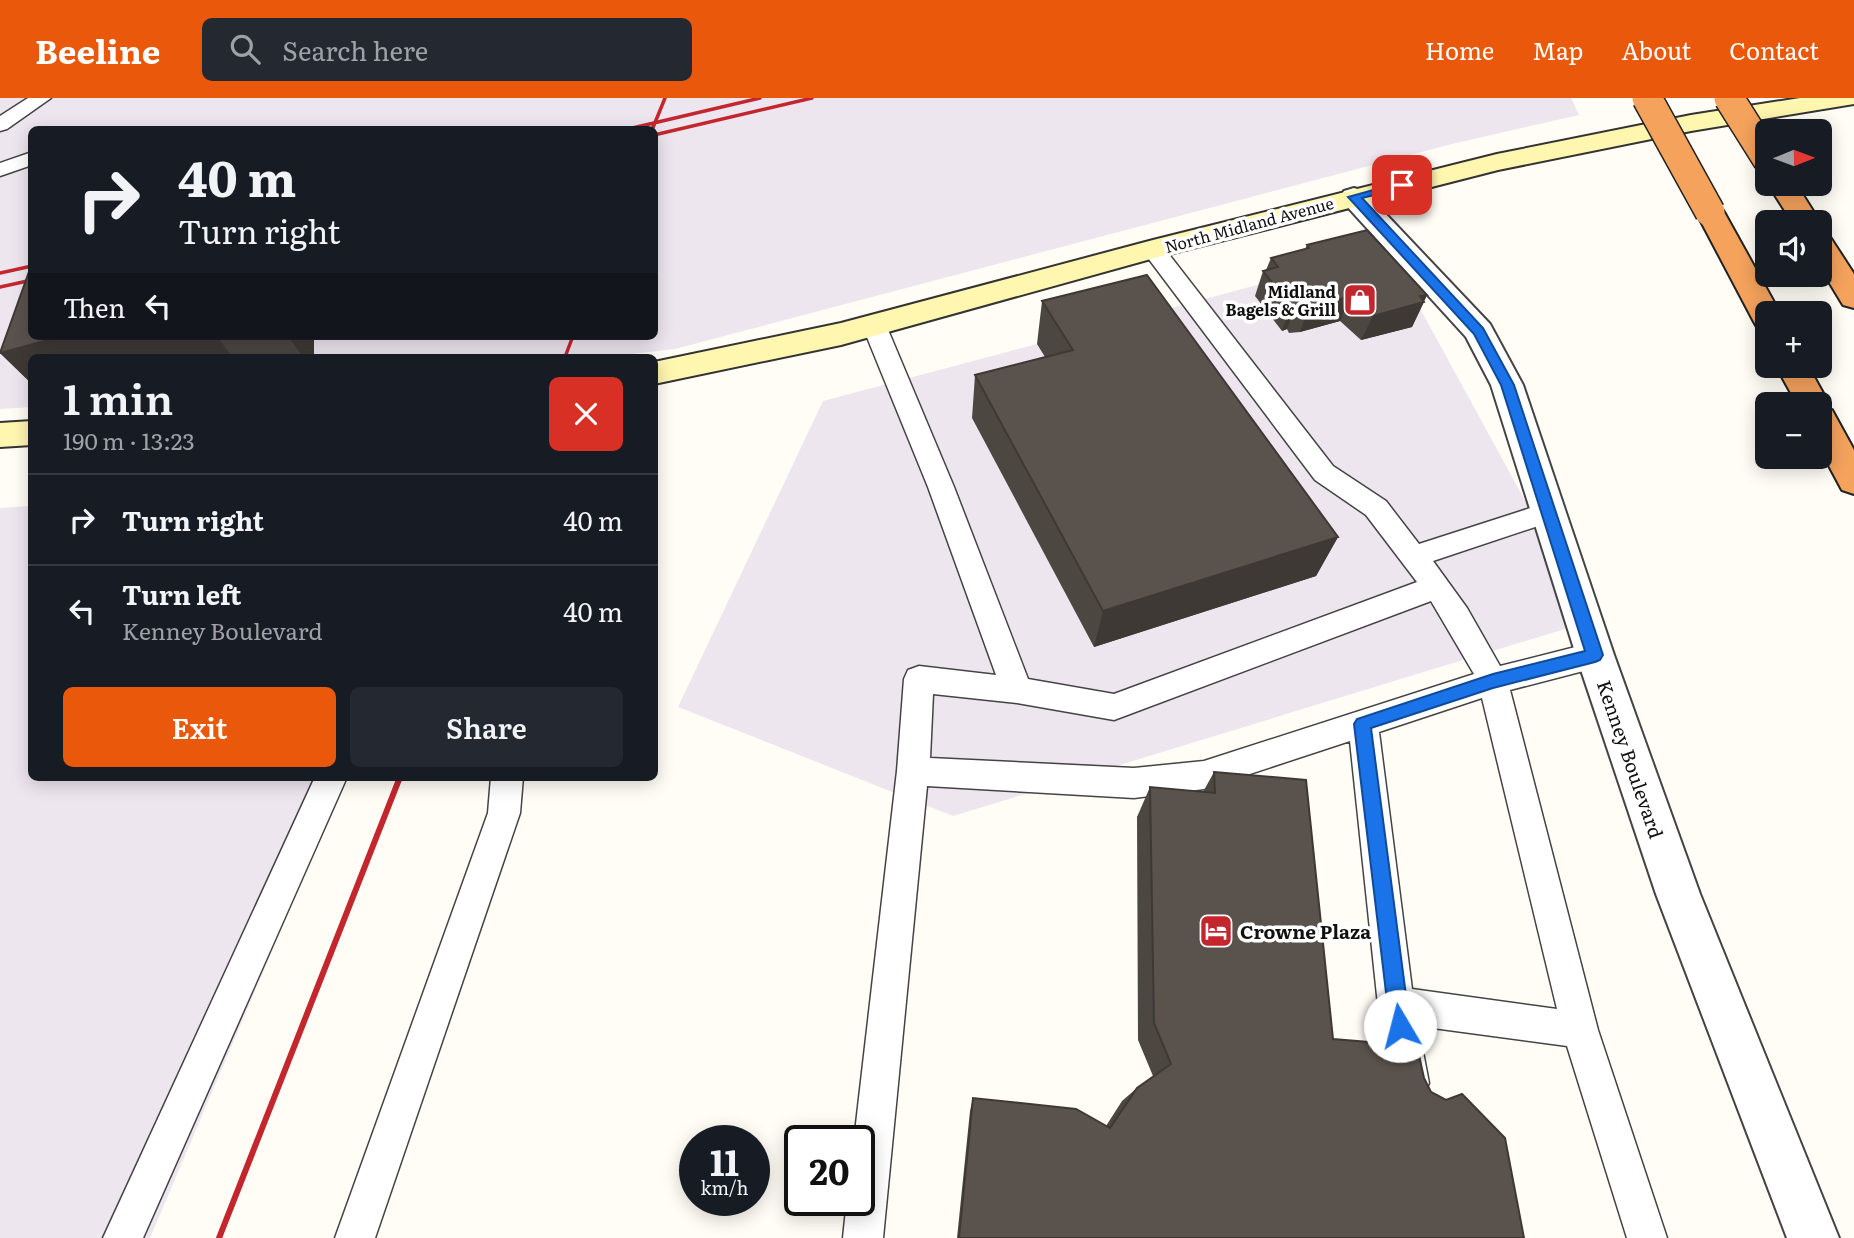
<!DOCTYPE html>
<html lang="en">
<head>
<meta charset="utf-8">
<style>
	:root { --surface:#171b24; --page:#242831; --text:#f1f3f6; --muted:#9ea1a6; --line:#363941; --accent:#ea580c }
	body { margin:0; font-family:Literata,serif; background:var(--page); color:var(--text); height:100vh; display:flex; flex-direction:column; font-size:26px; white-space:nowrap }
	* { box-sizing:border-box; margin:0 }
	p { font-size:23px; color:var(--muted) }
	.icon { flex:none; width:38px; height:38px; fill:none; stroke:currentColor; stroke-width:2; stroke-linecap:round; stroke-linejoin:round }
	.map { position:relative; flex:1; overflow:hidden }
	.sheet { position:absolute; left:28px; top:256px; width:630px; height:427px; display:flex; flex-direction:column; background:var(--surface); border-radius:10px; box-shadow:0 4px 18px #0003 }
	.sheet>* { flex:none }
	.guide { position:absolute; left:28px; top:28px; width:630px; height:214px; border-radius:10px; box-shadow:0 4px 18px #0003; background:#171b24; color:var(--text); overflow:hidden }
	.needle { width:46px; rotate:89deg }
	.buttons { position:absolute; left:1755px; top:21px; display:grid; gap:14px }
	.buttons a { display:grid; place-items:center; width:77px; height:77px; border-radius:10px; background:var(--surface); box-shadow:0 4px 18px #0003; font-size:35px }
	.speed { position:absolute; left:679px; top:1027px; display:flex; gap:14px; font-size:35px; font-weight:700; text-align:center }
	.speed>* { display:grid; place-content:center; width:91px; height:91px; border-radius:50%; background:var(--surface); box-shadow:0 4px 18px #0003; line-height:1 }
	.speed small { font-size:18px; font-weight:400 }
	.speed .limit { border:4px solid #111; border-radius:10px; background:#fff; color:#111 }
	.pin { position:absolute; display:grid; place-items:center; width:60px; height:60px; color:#fff; margin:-30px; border-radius:14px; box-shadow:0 4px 10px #0006 }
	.me { position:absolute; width:77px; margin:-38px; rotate:352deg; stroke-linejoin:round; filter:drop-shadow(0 0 5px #0008) }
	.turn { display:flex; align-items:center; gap:24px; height:147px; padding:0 35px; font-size:32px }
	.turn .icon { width:91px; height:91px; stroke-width:2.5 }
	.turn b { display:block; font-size:49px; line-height:60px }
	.then { display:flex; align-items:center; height:66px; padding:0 35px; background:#0003; gap:14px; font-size:26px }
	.round { display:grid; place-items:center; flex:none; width:74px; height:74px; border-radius:10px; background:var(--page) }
	.summary { display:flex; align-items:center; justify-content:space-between; height:119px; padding:0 35px }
	h1 { font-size:42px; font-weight:600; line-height:52px }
	.primary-button { display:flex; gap:14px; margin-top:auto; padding:14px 35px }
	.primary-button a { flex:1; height:80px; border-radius:10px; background:var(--accent); color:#fff; font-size:28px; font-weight:600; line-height:80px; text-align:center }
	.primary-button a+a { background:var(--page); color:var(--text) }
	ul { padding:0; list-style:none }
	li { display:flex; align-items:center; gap:21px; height:91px; padding:0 35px; border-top:2px solid var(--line) }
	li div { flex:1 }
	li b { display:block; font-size:26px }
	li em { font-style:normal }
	header { display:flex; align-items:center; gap:42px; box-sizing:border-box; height:98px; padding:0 35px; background:var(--accent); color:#fff }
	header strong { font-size:33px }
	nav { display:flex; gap:38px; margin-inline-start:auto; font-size:24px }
	.search { width:490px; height:63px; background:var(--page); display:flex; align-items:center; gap:18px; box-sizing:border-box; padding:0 24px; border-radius:10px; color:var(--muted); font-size:26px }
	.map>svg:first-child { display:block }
</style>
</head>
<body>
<header>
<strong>Beeline</strong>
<div class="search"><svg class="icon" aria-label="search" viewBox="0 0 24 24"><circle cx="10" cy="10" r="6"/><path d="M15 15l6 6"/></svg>Search here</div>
<nav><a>Home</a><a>Map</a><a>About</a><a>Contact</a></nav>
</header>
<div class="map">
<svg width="1854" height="1140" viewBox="0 0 1854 1140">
	<rect width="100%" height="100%" fill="#fffdf5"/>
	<!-- industrial -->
	<path fill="#eee6ef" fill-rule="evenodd" d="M 0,0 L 1571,0 L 1579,17 L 1452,46 L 675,251 L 606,259 L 32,259 L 31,309 L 0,311 ZM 32,32 L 654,32 L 654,238 L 32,238 Z
		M 1388,152 L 1591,523 L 953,718 L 678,609 L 823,303 Z
		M 31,408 L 32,679 L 346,679 L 150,1140 L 0,1140 L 0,410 Z"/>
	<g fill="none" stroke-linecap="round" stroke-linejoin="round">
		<defs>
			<path id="lane" d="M 28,0 L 51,0 L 7,31 L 0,33 L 0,18 Z
				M 32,54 L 32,67 L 0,78 L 0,65 Z
				M 1153,144 L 1161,146 L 1333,368 L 1386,403 L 1419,446 L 1549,404 L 1559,407 L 1562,414 L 1559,421 L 1433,463 L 1467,510 L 1500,568 L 1595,544 L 1605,548 L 1610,557 L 1605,566 L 1595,570 L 1510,592 L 1598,932 L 1667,1140 L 1627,1140 L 1567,948 L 1418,928 L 1429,985 L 1423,998 L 1410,1004 L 1397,998 L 1391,985 L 1378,907 L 1350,643 L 1204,691 L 1134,700 L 927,688 L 883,1140 L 843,1140 L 847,1102 L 859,1102 L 859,1043 L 854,1043 L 897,673 L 904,581 L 908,572 L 919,568 L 996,577 L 928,389 L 862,227 L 866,221 L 874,219 L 882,221 L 886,227 L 954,389 L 1028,581 L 1114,596 L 1417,484 L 1366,417 L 1315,382 L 1145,156 L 1142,151 L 1145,146 ZM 1431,503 L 1474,576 L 1204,663 L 1134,670 L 930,660 L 933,596 L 1017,605 L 1114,622 ZM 1482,600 L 1557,911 L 1412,891 L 1379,634 Z
				M 315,679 L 347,679 L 143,1140 L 103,1140 Z
				M 491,679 L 523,679 L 520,715 L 375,1140 L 335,1140 L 488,715 Z"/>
			<path id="street" d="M 1354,90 L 1364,93 L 1490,226 L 1523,287 L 1614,557 L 1700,796 L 1839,1140 L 1787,1140 L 1656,796 L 1576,557 L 1491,287 L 1466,239 L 1344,105 L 1340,99 L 1344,93 Z"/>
			<path id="secondary" d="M 1800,0 L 1854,0 L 1854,6 L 1691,33 L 1498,72 L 1158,159 L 841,247 L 654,286 L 654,264 L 841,225 L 1153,142 L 1497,56 L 1691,17 Z
				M 32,323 L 32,347 L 0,349 L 0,325 Z"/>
			<path id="highway" d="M 1768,86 L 1796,86 L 1820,124 L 1792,124 Z
				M 1710,105 L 1720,108 L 1724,114 L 1780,215 L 1768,215 L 1768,232 L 1757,229 L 1753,222 L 1696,114 L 1700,108 Z
				M 1820,137 L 1830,139 L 1854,176 L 1854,210 L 1843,207 L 1820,169 Z
				M 1776,268 L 1808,268 L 1829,306 L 1827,310 L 1832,312 L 1854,352 L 1854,396 L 1842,392 L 1820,351 L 1820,306 L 1797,306 Z"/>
		</defs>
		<!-- lane casing -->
		<use href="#lane" stroke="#444" stroke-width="3"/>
		<!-- street casing -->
		<use href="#street" stroke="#444" stroke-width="4"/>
		<!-- secondary casing -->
		<use href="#secondary" stroke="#333" stroke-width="4"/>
		<!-- highway casing -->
		<use href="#highway" stroke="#222" stroke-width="4"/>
		<!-- lane -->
		<use href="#lane" fill="#fff" fill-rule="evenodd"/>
		<!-- street -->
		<use href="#street" fill="#fff" fill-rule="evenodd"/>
		<!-- secondary -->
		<use href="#secondary" fill="#fff6b0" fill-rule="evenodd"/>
		<!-- highway -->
		<use href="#highway" fill="#f5a25d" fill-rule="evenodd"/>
		<!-- rail-far1 -->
		<path stroke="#c4262e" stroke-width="3.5" d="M 624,32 L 760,0
			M 652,32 L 665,0
			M 654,37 L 812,0
			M 0,175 L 32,168
			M 0,189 L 32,182
			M 565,259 L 573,238"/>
		<!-- rail -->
		<path stroke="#c4262e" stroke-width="6" d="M 219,1140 L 400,679"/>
		<defs>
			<path id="highway-bridge" d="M 1647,0 L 1710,114
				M 1729,0 L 1768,62"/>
		</defs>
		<!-- highway-bridge casing -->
		<use href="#highway-bridge" stroke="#222" stroke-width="32" stroke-linecap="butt"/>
		<!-- highway-bridge -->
		<use href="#highway-bridge" stroke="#f5a25d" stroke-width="29"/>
	</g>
	<!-- wall -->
	<path fill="#4d4742" d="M 1307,147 L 1427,197 L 1412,229 L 1361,242 L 1340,223 L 1300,234 L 1289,235 L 1287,231 L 1282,233 L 1255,198 L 1263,173 L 1266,172 L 1271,160 L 1305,151 Z
		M 1042,203 L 1338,439 L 1316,478 L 1094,549 L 972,320 L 975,277 L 1045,259 L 1037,246 Z
		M 32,238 L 314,238 L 314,259 L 32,259 L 32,286 L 0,255 Z
		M 1214,674 L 1333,941 L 1424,980 L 1431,994 L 1445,1002 L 1462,996 L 1524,1140 L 957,1140 L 970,1013 L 973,1000 L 1106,1028 L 1122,1003 L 1137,990 L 1153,978 L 1138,942 L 1137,719 L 1150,689 L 1203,694 Z"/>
	<!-- shaded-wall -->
	<path fill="#3f3936" d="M 1427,197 L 1423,205 L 1424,204 L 1412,229 L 1361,242 L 1373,218 Z
		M 1351,198 L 1340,223 L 1300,234 L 1309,209 Z
		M 1296,207 L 1287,231 L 1282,233 L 1291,208 Z
		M 63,238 L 218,238 L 217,238 L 232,259 L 32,259 L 32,286 L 0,255 Z
		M 288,238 L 314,238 L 314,259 L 303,259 Z
		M 1338,439 L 1316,478 L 1094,549 L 1103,513 Z"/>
	<!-- building -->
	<path fill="#5a524d" stroke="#3f3936" stroke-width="2" d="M 1367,132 L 1427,197 L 1420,198 L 1424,204 L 1373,218 L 1351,198 L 1309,209 L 1299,210 L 1296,207 L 1291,208 L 1263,173 L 1278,169 L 1271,160 L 1309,150 L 1307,147 Z
		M 31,168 L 32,238 L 63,238 L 0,255 Z
		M 1147,177 L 1338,439 L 1103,513 L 975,277 L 1073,252 L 1042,203 Z
		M 139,238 L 155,238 L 138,241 Z
		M 157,238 L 171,238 L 157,241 Z
		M 1214,674 L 1306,682 L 1333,941 L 1417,948 L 1424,980 L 1431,994 L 1446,1002 L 1462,996 L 1505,1040 L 1524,1140 L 959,1140 L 973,1000 L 1076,1011 L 1110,1030 L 1137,990 L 1171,966 L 1154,925 L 1150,689 L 1215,695 Z"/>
	<!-- route -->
	<path fill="#1a73e8" stroke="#114b97" stroke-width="2" d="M 1402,84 L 1408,87 L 1406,89 L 1362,100 L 1483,230 L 1514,287 L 1603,557 L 1600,562 L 1595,564 L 1493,590 L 1371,630 L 1410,928 L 1407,935 L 1400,938 L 1393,935 L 1390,928 L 1354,626 L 1357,621 L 1493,576 L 1585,553 L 1501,287 L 1474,236 L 1348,99 Z"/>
	<!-- icons -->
	<defs>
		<symbol id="shop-square" viewBox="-11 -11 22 22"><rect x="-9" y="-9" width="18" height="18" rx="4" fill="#c4262e" stroke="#fff"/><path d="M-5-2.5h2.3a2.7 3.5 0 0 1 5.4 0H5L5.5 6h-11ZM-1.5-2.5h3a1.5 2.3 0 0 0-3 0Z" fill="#fff"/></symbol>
		<symbol id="hotel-square" viewBox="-11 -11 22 22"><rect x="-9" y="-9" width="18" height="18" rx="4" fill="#c4262e" stroke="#fff"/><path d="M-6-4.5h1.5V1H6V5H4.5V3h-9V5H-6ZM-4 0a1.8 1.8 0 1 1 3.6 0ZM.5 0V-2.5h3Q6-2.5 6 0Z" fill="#fff"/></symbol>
	</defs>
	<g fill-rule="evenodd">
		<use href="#shop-square" x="1341" y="183" width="38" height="38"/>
		<use href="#hotel-square" x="1197" y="814" width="38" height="38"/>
	</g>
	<g text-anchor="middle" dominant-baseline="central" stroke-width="7" stroke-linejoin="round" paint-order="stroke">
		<!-- far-street labels -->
		<g font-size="16" fill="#111" stroke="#fff">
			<text transform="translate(1249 126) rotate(-15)">North Midland Avenue</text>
		</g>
		<!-- far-poi labels -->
		<g font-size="16" font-weight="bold" fill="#111" stroke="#fff" text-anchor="end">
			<text x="1336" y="193">Midland<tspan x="1336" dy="18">Bagels &amp; Grill</tspan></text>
		</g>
		<!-- street labels -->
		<g font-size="19" fill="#111" stroke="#fff">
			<text transform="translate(1631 661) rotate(71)">Kenney Boulevard</text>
		</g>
		<!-- poi labels -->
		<g font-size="19" font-weight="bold" fill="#111" stroke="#fff" text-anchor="start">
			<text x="1240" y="833">Crowne Plaza</text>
		</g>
	</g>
</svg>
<div class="buttons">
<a><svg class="needle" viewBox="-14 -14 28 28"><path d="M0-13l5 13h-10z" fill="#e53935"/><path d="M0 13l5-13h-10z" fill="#9ea1a6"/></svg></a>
<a><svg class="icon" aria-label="sound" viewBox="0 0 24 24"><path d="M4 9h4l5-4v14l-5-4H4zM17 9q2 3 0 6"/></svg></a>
<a>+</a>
<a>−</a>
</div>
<div class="speed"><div>11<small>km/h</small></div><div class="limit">20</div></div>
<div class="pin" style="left:1402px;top:87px;background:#d93025"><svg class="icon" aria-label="arrive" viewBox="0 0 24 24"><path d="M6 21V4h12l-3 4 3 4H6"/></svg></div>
<svg class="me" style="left:1400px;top:928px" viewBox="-20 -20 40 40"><circle r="19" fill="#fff"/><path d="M0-13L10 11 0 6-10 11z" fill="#1a73e8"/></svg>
<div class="guide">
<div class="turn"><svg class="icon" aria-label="right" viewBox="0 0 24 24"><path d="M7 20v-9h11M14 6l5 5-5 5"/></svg><div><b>40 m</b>Turn right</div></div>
<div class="then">Then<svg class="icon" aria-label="left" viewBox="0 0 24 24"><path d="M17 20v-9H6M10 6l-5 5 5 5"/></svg></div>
</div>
<section class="sheet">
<div class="summary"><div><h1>1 min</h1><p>190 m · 13:23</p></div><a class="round" style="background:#d93025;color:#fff"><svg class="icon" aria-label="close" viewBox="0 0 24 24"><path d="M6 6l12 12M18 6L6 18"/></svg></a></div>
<ul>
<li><svg class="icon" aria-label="right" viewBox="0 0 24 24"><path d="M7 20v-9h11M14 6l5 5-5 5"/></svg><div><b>Turn right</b></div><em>40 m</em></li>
<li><svg class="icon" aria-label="left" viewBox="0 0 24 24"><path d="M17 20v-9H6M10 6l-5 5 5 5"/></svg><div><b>Turn left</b><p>Kenney Boulevard</p></div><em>40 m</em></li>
</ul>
<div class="primary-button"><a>Exit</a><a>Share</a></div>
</section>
</div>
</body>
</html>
